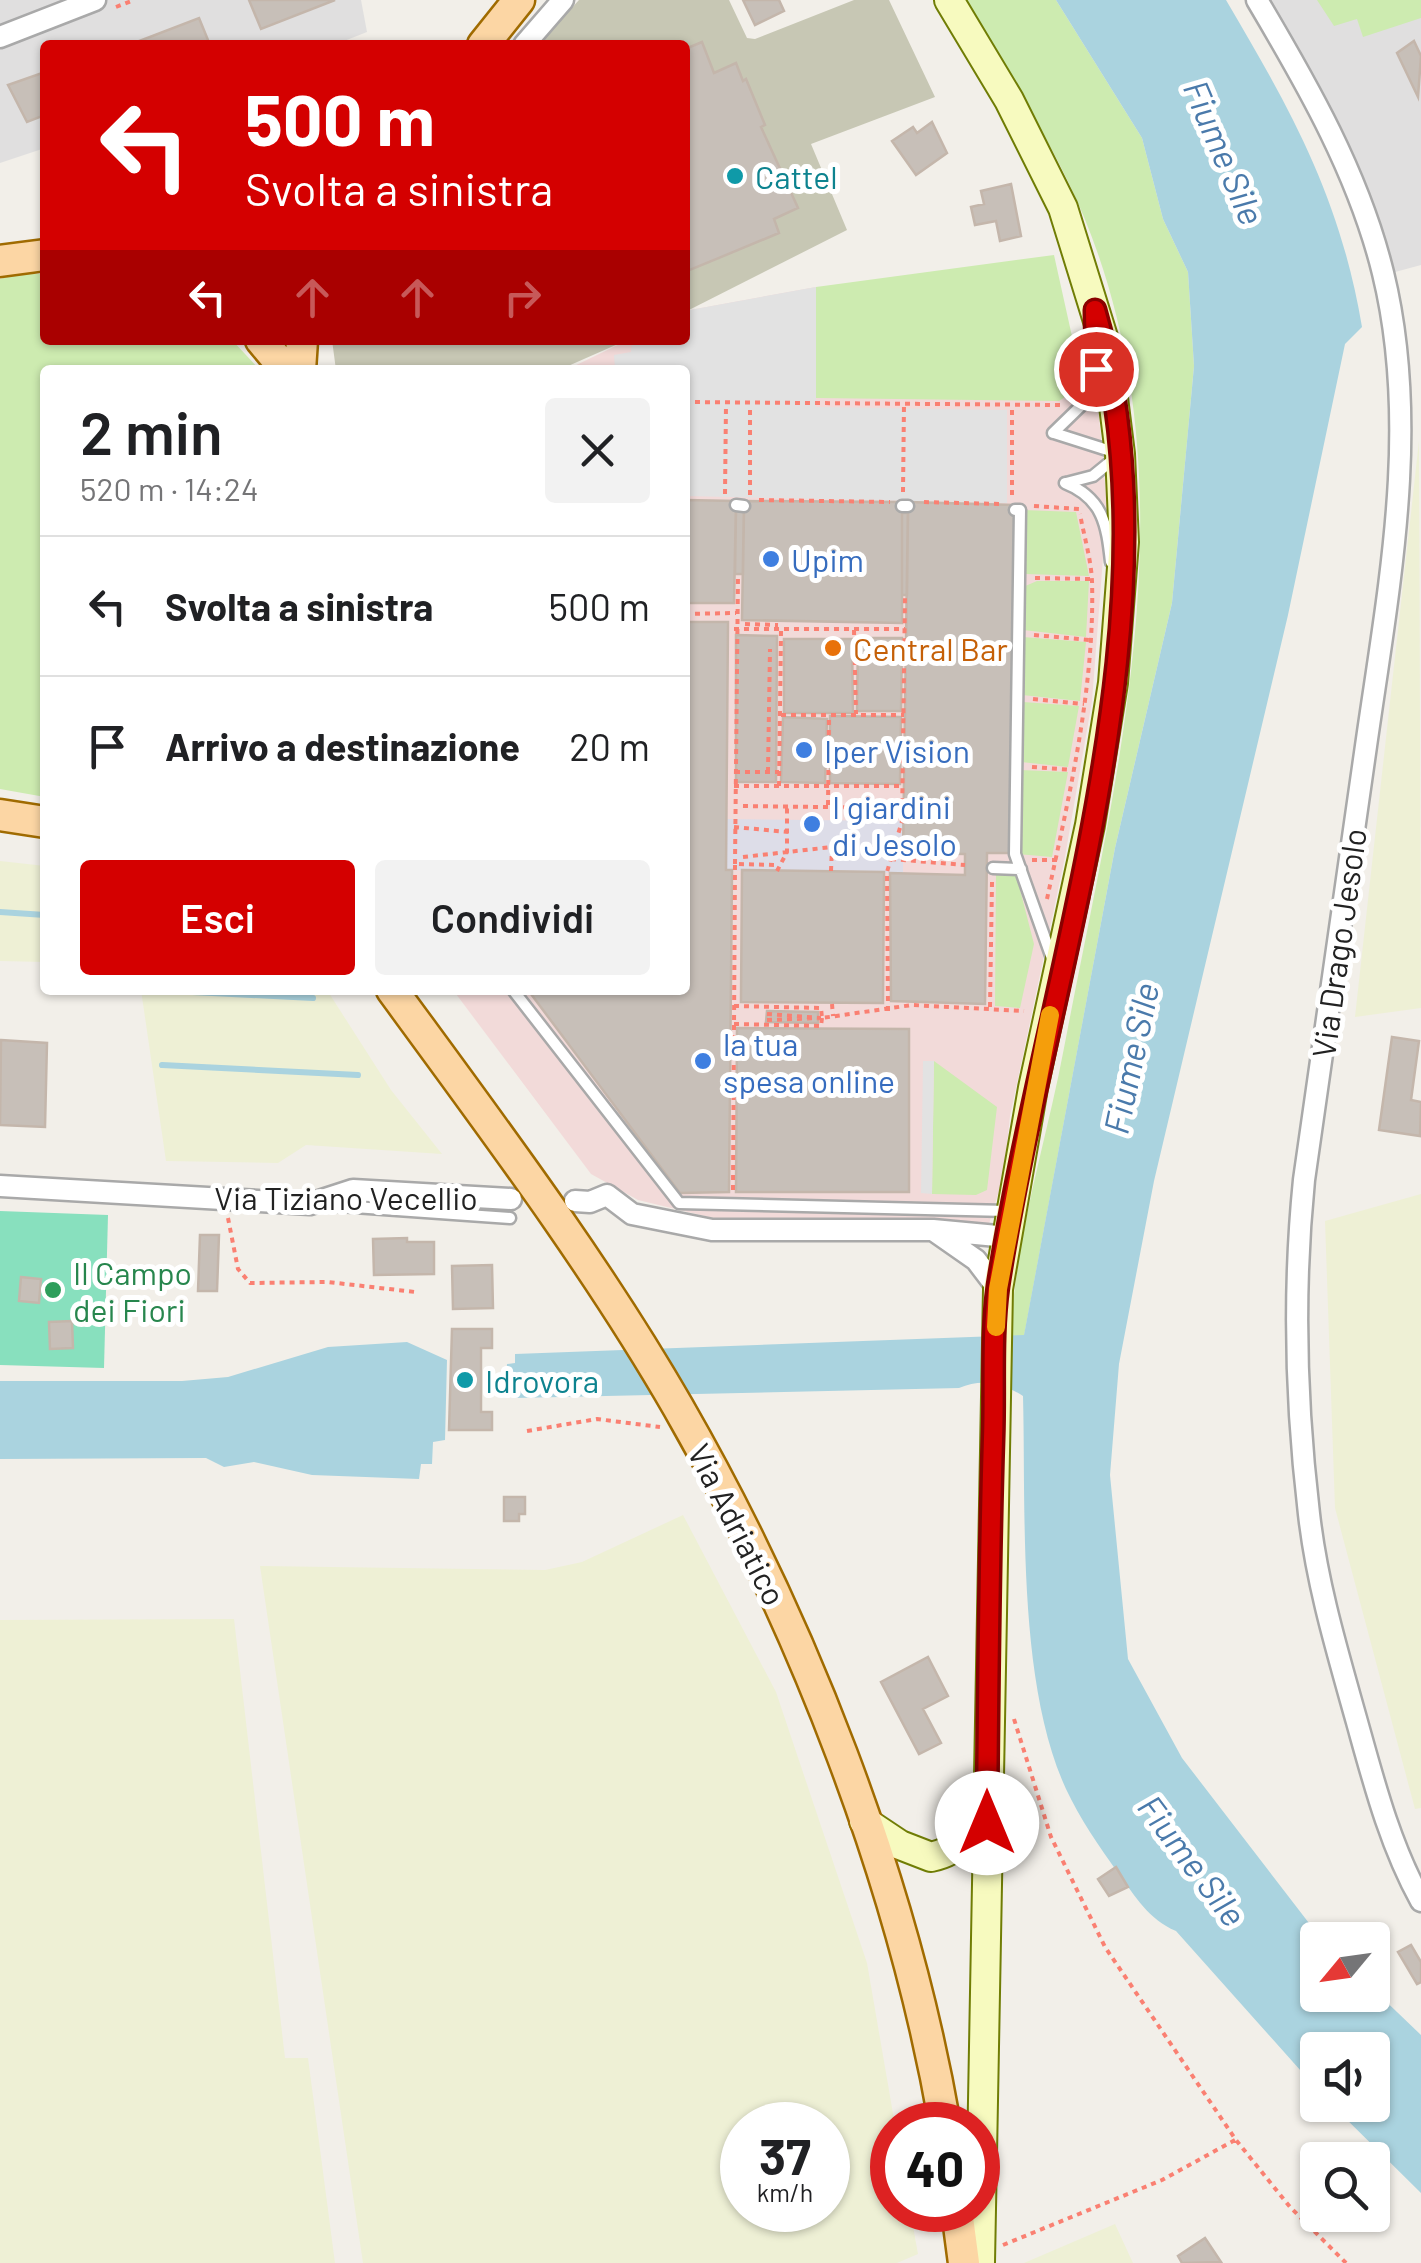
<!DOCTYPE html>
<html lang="it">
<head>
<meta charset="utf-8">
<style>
	:root { --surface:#fff; --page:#f2f2f2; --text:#202124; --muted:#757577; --line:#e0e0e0; --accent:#d40000 }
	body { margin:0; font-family:Barlow,sans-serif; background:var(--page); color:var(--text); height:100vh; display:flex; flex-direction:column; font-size:38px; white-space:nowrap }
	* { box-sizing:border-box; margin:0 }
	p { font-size:32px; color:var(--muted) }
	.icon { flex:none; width:55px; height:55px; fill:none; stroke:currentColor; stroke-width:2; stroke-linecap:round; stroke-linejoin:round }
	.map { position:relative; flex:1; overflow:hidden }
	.sheet { position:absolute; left:40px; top:365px; width:650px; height:630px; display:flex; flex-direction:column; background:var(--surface); border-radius:10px; box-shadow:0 2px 8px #0004 }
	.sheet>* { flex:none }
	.guide { position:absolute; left:40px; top:40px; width:650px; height:305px; border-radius:10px; box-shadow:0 2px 8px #0004; background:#d40000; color:#fff; overflow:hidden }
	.needle { width:65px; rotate:241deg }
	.controls { position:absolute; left:1300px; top:1922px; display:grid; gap:20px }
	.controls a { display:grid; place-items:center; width:90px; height:90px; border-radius:10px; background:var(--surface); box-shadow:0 2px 8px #0004; font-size:50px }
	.speed { position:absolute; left:720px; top:2102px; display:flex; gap:20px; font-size:50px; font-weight:700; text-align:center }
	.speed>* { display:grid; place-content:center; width:130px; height:130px; border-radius:50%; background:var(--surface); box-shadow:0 2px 8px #0004; line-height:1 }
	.speed small { font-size:25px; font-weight:400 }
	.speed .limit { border:15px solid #d22; background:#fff; color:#111 }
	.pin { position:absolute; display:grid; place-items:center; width:85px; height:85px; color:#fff; margin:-42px; border:5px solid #fff; border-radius:50%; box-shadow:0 2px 10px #0007 }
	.me { position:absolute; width:110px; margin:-55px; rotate:0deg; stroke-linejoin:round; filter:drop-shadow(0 0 8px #0008) }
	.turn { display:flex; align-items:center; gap:35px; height:210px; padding:0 40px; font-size:45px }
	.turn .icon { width:130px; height:130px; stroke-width:2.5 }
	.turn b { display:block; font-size:70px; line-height:85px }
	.lanes { display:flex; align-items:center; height:95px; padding:0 40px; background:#0003; justify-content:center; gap:50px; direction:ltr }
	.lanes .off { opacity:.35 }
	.round { display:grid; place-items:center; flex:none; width:105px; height:105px; border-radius:10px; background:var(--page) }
	.overview { display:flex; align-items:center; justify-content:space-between; height:170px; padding:0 40px }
	h1 { font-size:60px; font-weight:600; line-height:75px }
	.action { display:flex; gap:20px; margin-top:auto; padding:20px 40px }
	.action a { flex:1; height:115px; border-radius:10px; background:var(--accent); color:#fff; font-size:40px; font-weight:600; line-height:115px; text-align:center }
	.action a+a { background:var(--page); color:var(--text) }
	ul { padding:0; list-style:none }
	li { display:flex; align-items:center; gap:30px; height:140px; padding:0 40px; border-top:2px solid var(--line) }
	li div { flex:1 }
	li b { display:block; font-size:38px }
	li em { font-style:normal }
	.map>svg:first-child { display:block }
</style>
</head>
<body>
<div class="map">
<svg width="1421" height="2263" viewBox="0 0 1421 2263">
	<rect width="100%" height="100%" fill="#f2efe9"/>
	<!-- residential -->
	<path fill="#e0dfdf" d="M 0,0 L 361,0 L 367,32 L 334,45 L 45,45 L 45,148 L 0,163 Z
		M 1257,0 L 1421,0 L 1421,265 L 1384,275 L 1367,221 Z"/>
	<!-- commercial -->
	<path fill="#f2dad9" d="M 816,287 L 816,398 L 1077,385 L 1079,376 L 1097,395 L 1107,506 L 1092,701 L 1065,857 L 1010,1116 L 1004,1174 L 989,1224 L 717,1219 L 638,1200 L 591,1174 L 453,990 L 685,990 L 685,370 L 566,370 L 628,340 L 685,340 L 685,312 L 690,310 Z"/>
	<!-- construction -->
	<path fill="#c7c7b4" d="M 579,0 L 729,0 L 747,38 L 755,39 L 854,0 L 889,0 L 935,97 L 811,144 L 847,230 L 685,312 L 685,45 L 538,45 Z
		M 332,340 L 627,340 L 559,370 L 336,370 Z"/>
	<!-- farmland -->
	<path fill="#eef0d5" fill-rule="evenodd" d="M 1419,441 L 1421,1008 L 1355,1017 Z
		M 0,861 L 45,866 L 45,962 L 0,961 Z
		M 141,990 L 327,990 L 391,1090 L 442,1154 L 306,1145 L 278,1163 L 166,1161 Z
		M 1421,1194 L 1421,1808 L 1415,1809 L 1335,1508 L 1325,1221 Z
		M 683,1515 L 776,1692 L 867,1963 L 895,2125 L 892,2210 L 910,2210 L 918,2254 L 897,2263 L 363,2263 L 260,1566 L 545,1570 L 582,1562 ZM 742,2125 L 828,2125 L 828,2210 L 742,2210 Z
		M 234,1619 L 285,2058 L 308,2058 L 335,2263 L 0,2263 L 0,1620 Z
		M 1115,2224 L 1133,2263 L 1024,2263 Z"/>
	<!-- grass -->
	<path fill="#cdebb0" d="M 964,0 L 1056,0 L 1142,138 L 1163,219 L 1188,272 L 1194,366 L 1172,603 L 1115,848 L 1024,1336 L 1011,1337 C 1014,1239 1046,1144 1064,1048 C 1116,775 1195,487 1084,217 C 1052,140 1006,72 964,0 Z
		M 1317,0 L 1421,0 L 1421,18 L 1363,37 L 1357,19 L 1334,26 Z
		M 1054,255 L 1079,368 C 1078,385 1072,393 1059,401 L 816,398 L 816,287 Z
		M 17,274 L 45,274 L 45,340 L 232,340 L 260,370 L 45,370 L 45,797 L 0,789 L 0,279 Z
		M 1023,510 L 1076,512 L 1089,576 L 1025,574 Z
		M 1037,581 L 1089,581 L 1086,637 L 1023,630 L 1023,587 Z
		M 1023,637 L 1086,642 L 1080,701 L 1022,695 Z
		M 1023,702 L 1079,706 L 1068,767 L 1021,762 Z
		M 1020,770 L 1068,772 L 1052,857 L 1017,854 Z
		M 996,873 L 1016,874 L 1034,944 L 1020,1008 L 995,1006 Z
		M 934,1061 L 997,1107 L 987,1190 L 976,1195 L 932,1194 Z"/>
	<!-- pitch -->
	<path fill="#88e0be" d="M 0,1211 L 108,1215 L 104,1368 L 0,1365 Z"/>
	<!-- parking -->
	<path fill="#e2e2e2" d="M 816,287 L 816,407 L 1007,410 L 1007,503 L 685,496 L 685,370 L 615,370 L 614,355 L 631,352 L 632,340 L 685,340 L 685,312 L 690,310 Z
		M 923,1061 L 934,1061 L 932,1194 L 921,1193 Z"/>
	<!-- plaza -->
	<path fill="#dddde8" d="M 727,819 L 903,821 L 903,873 L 726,870 Z"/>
	<!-- water -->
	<path fill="#aad3df" d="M 1056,0 L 1226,0 C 1292,112 1340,197 1362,327 L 1345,344 L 1288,615 L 1154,1181 L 1119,1364 L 1110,1475 L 1128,1659 L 1182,1758 L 1322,1940 L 1318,1940 L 1318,1995 L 1372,1995 L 1373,1989 L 1421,2035 L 1421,2193 L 1332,2105 L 1372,2105 L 1372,2050 L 1318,2050 L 1317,2089 L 1176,1931 C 1148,1919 1136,1897 1118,1873 C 1099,1846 1080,1819 1066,1789 C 1017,1682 1026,1513 1023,1396 C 1003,1383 982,1378 959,1388 L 515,1398 L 515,1388 L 506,1388 L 507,1364 L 515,1363 L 515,1354 L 1024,1335 L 1115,848 L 1172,603 L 1194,366 L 1188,272 L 1163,219 L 1142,138 Z
		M 407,1342 L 447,1360 L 445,1440 L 433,1442 L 432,1464 L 421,1464 L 419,1479 L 312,1475 L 254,1462 L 224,1467 L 206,1458 L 0,1459 L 0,1381 L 182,1381 L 228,1377 L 328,1347 Z"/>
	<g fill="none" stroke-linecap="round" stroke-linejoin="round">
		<!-- stream -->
		<path stroke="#aad3df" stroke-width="6" d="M 0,912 L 45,915
			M 153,990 L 313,998
			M 162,1065 L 358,1075"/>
	</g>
	<!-- building -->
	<path fill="#c7bfb8" stroke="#c4b6ab" stroke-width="2.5" d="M 249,0 L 335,0 L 261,29 Z
		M 743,0 L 779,0 L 784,11 L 755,25 Z
		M 199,18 L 210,45 L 129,45 Z
		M 1414,41 L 1421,56 L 1418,97 L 1397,53 Z
		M 702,42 L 714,73 L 736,63 L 743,81 L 746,79 L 765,125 L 761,127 L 798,208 L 774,219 L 779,233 L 685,272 L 685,49 Z
		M 45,72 L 45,115 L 27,122 L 8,85 Z
		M 932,122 L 947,153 L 916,175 L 892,141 L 913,127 L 917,133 Z
		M 1011,184 L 1021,236 L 1000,241 L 996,221 L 975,225 L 971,207 L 984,204 L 981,191 Z
		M 685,500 L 736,501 L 734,603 L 685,603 Z
		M 744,501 L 902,502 L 902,623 L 742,620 Z
		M 908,502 L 1014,505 L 1018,544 L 1013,853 L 987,853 L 985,1004 L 891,1001 L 890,873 L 965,875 L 965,854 L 903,853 Z
		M 736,511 L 744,511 L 743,574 L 735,574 Z
		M 902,513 L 908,513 L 907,595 L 902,595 Z
		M 685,622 L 728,622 L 726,870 L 732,870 L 729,1192 L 680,1193 L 528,990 L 685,990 Z
		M 736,635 L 777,636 L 776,782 L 736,782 Z
		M 858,638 L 902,638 L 901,711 L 857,711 Z
		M 784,639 L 852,639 L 853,713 L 784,713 Z
		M 830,716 L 901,717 L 900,784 L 830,783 Z
		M 783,717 L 827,719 L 825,783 L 781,782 Z
		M 742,870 L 884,872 L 883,1003 L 741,1002 Z
		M 767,1011 L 818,1012 L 818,1023 L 766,1022 Z
		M 737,1028 L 909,1029 L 909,1192 L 736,1192 Z
		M 1392,1037 L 1419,1041 L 1411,1100 L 1421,1102 L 1420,1136 L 1379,1130 Z
		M 1,1040 L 47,1043 L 45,1127 L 0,1125 Z
		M 200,1235 L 219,1235 L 217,1291 L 198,1291 Z
		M 407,1238 L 407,1242 L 434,1242 L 434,1274 L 374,1275 L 373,1239 Z
		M 492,1265 L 493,1308 L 453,1309 L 452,1266 Z
		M 21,1277 L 41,1279 L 39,1303 L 19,1301 Z
		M 72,1321 L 73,1348 L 50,1349 L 49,1322 Z
		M 452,1329 L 492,1329 L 492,1348 L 481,1348 L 481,1412 L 492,1412 L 492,1430 L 449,1430 Z
		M 504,1497 L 525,1497 L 525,1514 L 519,1514 L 519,1521 L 504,1521 Z
		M 928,1657 L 948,1696 L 923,1709 L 941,1743 L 919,1754 L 881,1682 Z
		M 1116,1867 L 1128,1887 L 1109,1896 L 1098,1879 Z
		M 1411,1945 L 1421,1962 L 1421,1982 L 1417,1984 L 1398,1952 Z
		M 1205,2238 L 1221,2262 L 1182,2263 L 1178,2256 Z"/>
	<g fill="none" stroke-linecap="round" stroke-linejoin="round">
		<defs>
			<path id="lane" d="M 1053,433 L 1088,399 L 1096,360
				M 1054,433 L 1120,454 L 1093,476 L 1066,483
				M 1065,483 C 1103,498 1107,525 1111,562
				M 736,505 L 744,506
				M 902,506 L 908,506
				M 1015,510 L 1020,510 L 1015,854 L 1053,961
				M 993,868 L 1021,869
				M 513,990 L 679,1203 L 1007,1211
				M 326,1205 L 510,1218"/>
			<path id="street" d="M 1257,0 C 1308,86 1359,175 1383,273 C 1421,428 1388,591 1366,746 C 1346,890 1326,1035 1304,1180 C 1293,1289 1296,1405 1309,1514 C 1317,1585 1338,1654 1357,1722 C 1374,1783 1390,1845 1421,1901
				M 0,37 L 95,0
				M 524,45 L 563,0
				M 0,1186 L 310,1204 L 353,1190 L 511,1199
				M 575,1201 L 590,1202 L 607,1195 L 632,1214 L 712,1230 L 933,1230
				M 998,1289 L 976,1260 L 933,1230 L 1008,1237"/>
			<path id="secondary" d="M 949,0 L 1009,100 L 1063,208 L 1107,350 L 1120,454 L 1124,542 L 1113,683 L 1090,825 L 1033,1088 L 998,1289 L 980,2263
				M 864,1821 L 900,1845 L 931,1857 C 962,1850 971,1833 980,1805"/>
			<path id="primary" d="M 483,45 L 519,0
				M 0,261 L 45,255
				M 261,340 L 286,370
				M 300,370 L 302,340
				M 0,815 L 45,822
				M 392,990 C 490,1124 595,1263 678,1407 C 802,1623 902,1878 945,2125
				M 957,2210 L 964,2263"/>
		</defs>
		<!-- lane casing -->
		<use href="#lane" stroke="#a9a9a9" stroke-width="15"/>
		<!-- street casing -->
		<use href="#street" stroke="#a9a9a9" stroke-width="25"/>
		<!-- secondary casing -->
		<use href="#secondary" stroke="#707d05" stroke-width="32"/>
		<!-- primary casing -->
		<use href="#primary" stroke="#a06b00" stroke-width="35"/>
		<!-- path -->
		<path stroke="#fa8072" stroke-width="4" stroke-dasharray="5 5" stroke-linecap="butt" d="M 116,7 L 134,0
			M 685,402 L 1060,405
			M 903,492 L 904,403
			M 725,494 L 726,404
			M 750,495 L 750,405
			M 1012,495 L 1012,405
			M 759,500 L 890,502
			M 924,502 L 1000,504
			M 1034,506 L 1079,509
			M 1035,578 L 1091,579
			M 685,614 L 736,613
			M 745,624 L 778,625
			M 734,629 L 905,629
			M 854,630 L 856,714
			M 1034,635 L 1090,640
			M 1033,699 L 1084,704
			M 781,715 L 904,715
			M 1032,767 L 1073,770
			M 735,772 L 779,772
			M 768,772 L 770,649
			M 734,786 L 902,786
			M 779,786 L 781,631
			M 828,805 L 829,715
			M 743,806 L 902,808
			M 734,827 L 788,832
			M 743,857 L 832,847 L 892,848
			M 891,859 L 965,865
			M 1032,860 L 1057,860
			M 735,864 L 738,574
			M 777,871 L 787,852 L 787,806
			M 831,871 L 832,847
			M 1047,899 C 1069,797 1095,687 1092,581 C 1091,559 1084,536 1080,514
			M 832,1004 L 833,1016
			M 734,1006 L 821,1008 L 822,1018 L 912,1005 L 1024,1011
			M 990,1007 L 992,882
			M 888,1011 L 887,872 L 902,821 L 905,595
			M 767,1014 L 821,1018
			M 767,1020 L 821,1018
			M 734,1024 L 821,1026 L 822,1018
			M 733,1190 L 735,864 L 777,865
			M 228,1218 L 238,1269 L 250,1283 L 328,1282 L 415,1292
			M 527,1431 L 597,1419 L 660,1427
			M 1014,1719 L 1051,1837 L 1105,1947 L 1236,2140 L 1290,2207 L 1346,2263
			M 1003,2245 L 1162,2180 L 1235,2140"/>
		<!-- lane -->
		<use href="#lane" stroke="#fff" stroke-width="10"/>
		<!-- street -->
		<use href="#street" stroke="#fff" stroke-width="20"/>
		<!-- secondary -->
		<use href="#secondary" stroke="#f7fabf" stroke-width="28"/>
		<!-- primary -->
		<use href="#primary" stroke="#fcd6a4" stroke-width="30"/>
	</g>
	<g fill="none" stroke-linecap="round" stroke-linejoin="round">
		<defs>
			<path id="route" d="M 987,1823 C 988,1695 989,1567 993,1439 C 995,1389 991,1336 998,1286 C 1045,979 1184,616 1095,310 L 1096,369"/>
		</defs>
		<!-- route casing -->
		<use href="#route" stroke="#8a0000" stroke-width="25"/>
		<!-- route -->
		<use href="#route" stroke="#d40000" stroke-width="18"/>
		<!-- slow -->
		<path stroke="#f59e0b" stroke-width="18" d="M 996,1327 L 998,1289 L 1050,1015"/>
	</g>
	<!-- markers -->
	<g fill="#0f9aa8" stroke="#fff" stroke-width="4">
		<circle cx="735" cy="176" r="10"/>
		<circle cx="465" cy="1380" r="10"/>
	</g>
	<g fill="#3f7fe0" stroke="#fff" stroke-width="4">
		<circle cx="771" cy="559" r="10"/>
		<circle cx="804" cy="750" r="10"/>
		<circle cx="812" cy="824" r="10"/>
		<circle cx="703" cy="1061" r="10"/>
	</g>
	<circle fill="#e8710a" stroke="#fff" stroke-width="4" cx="833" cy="648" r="10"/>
	<circle fill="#2e9e5b" stroke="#fff" stroke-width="4" cx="53" cy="1290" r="10"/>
	<g text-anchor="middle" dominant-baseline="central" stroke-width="10" stroke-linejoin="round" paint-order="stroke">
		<!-- culture labels -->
		<g font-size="32" fill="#0d838f" stroke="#fff" text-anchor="start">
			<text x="755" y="176">Cattel</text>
			<text x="485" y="1380">Idrovora</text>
		</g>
		<!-- shop labels -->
		<g font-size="32" fill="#366cbe" stroke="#fff" text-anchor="start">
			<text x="791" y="559">Upim</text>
			<text x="824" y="750">Iper Vision</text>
			<text x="832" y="806">I giardini<tspan x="832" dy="37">di Jesolo</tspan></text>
			<text x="723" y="1043">la tua<tspan x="723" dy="37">spesa online</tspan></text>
		</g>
		<!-- food labels -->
		<g font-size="32" fill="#c56008" stroke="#fff" text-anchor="start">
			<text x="853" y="648">Central Bar</text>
		</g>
		<!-- street labels -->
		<g font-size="32" fill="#222" stroke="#fff">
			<text transform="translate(1338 943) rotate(-82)">Via Drago Jesolo</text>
			<text x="346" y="1197">Via Tiziano Vecellio</text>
			<text transform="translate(738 1524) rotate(63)">Via Adriatico</text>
		</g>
		<!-- leisure labels -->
		<g font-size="32" fill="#27864d" stroke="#fff" text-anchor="start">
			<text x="73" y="1272">Il Campo<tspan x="73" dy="37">dei Fiori</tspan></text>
		</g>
		<!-- water labels -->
		<g font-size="35" font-style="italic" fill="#4a7aab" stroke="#fff">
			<text transform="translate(1225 152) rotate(67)">Fiume Sile</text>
			<text transform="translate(1130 1058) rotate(-78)">Fiume Sile</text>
			<text transform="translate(1193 1860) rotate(53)">Fiume Sile</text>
		</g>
	</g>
</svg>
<div class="controls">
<a><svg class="needle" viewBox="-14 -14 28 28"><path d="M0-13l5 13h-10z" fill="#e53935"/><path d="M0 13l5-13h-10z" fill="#757577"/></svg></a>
<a><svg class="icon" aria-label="sound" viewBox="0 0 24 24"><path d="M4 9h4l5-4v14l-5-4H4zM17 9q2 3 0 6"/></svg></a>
<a><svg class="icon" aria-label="search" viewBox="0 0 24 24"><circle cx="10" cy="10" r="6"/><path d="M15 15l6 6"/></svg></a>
</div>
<div class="speed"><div>37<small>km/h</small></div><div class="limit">40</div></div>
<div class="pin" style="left:1096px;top:369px;background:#d93025"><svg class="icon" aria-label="arrive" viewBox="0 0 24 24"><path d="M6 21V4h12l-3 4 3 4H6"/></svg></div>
<svg class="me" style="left:987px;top:1823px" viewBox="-20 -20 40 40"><circle r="19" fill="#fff"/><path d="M0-13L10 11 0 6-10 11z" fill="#d40000"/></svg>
<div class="guide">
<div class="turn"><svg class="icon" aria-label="left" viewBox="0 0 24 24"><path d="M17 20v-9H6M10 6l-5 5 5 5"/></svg><div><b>500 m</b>Svolta a sinistra</div></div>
<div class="lanes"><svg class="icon" aria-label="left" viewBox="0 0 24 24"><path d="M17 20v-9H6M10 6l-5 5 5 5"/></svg><svg class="icon off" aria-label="ahead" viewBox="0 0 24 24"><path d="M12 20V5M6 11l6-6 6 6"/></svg><svg class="icon off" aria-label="ahead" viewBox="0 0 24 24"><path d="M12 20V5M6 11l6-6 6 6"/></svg><svg class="icon off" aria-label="right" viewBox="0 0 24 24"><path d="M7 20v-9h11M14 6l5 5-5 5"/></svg></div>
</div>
<section class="sheet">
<div class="overview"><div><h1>2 min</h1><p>520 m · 14:24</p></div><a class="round"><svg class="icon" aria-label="close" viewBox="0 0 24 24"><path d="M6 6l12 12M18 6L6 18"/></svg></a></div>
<ul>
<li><svg class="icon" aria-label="left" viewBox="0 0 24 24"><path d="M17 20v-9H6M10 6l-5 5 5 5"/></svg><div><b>Svolta a sinistra</b></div><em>500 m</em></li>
<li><svg class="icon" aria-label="arrive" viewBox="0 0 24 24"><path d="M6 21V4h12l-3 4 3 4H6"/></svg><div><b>Arrivo a destinazione</b></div><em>20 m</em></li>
</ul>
<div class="action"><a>Esci</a><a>Condividi</a></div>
</section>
</div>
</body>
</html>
